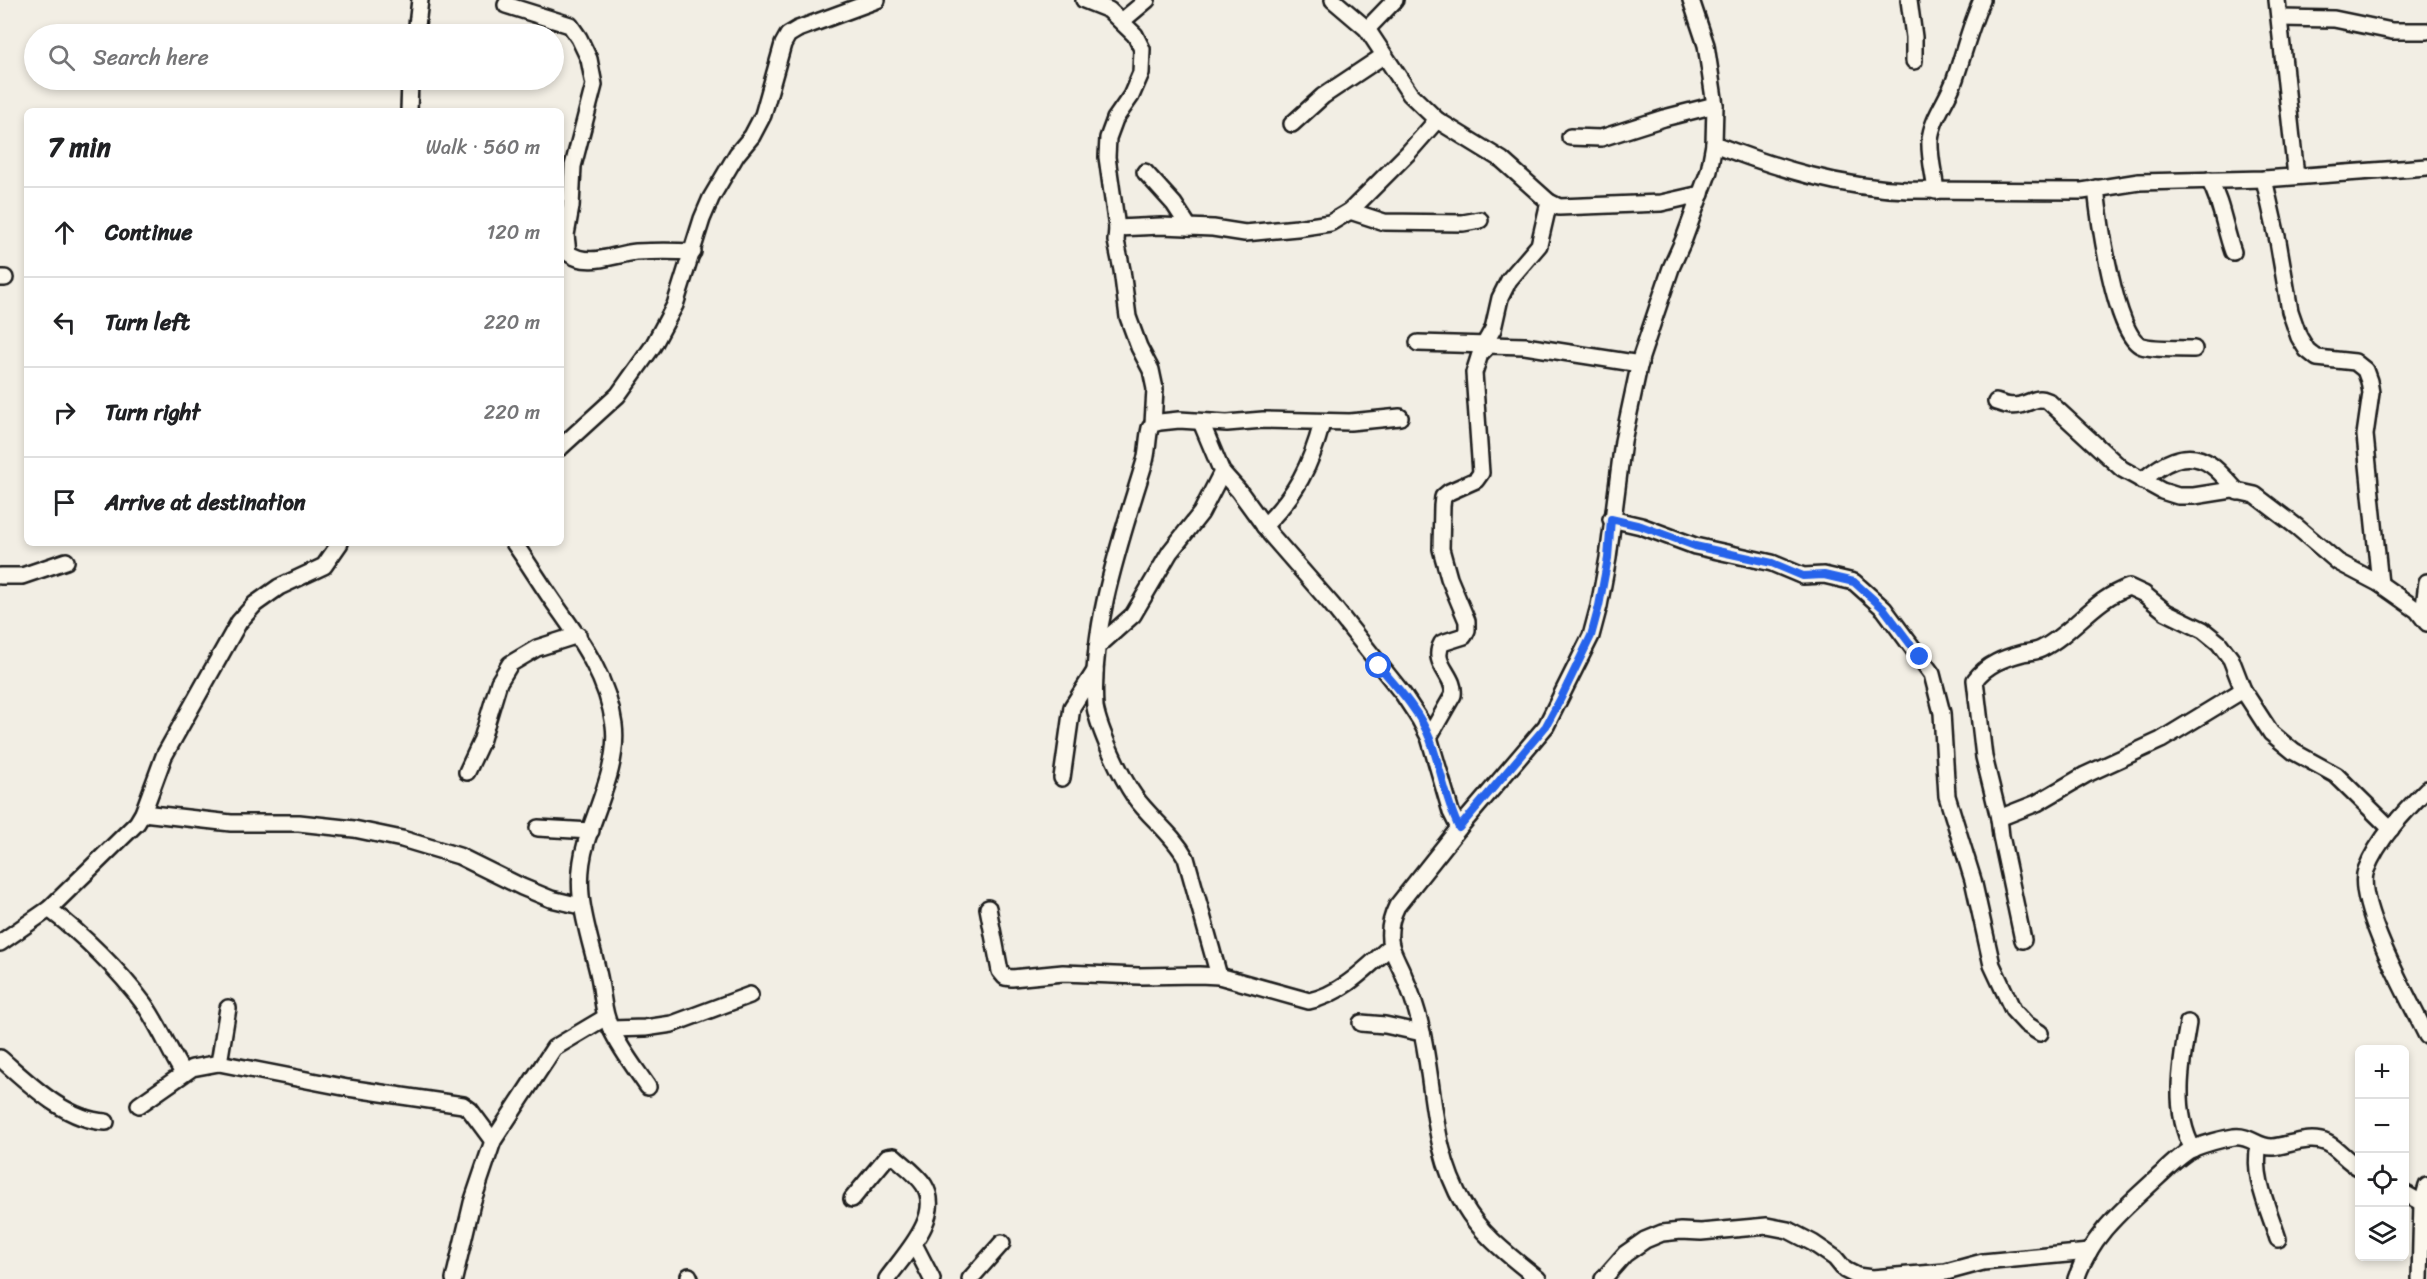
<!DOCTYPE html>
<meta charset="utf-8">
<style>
:root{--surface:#fff;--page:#f2f2f2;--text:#202124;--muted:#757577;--line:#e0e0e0}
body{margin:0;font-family:Sriracha,sans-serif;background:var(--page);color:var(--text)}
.controls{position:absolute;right:18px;bottom:18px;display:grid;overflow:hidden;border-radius:9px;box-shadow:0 3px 9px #0003}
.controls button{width:54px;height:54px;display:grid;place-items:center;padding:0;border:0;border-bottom:2px solid var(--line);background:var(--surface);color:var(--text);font:30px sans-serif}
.stop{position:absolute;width:18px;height:18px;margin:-14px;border:4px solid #2563eb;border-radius:50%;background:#fff}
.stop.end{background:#2563eb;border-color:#fff;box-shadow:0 2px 6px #0008}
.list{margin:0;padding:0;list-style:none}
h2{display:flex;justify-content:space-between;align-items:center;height:78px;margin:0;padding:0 24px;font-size:26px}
h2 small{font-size:20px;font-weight:400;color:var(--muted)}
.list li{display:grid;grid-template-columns:39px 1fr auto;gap:18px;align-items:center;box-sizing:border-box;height:90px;padding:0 24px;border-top:2px solid var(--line)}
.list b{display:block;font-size:22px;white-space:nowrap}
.list em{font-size:20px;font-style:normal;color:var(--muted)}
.icon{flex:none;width:33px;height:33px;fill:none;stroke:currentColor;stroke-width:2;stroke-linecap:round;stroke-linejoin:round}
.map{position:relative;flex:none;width:2427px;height:1279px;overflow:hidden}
.search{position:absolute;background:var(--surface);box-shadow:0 3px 9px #0003;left:24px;top:24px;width:540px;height:66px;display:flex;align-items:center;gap:15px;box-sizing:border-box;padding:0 21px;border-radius:33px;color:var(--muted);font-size:22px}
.panel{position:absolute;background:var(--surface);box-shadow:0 3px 9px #0003;left:24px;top:108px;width:540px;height:438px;border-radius:9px}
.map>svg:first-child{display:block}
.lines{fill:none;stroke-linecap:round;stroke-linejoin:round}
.minor-casing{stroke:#1c1c1c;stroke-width:20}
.minor{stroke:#fbf7ec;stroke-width:15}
.route{stroke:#2563eb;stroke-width:8}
</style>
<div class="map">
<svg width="2427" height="1279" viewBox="0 0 2427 1279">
<rect width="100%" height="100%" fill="#f2eee4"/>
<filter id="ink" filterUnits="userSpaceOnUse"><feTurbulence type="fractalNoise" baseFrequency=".0167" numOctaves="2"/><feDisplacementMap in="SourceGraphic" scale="12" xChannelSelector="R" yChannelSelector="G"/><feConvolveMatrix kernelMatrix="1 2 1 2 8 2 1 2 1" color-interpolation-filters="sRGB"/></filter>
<g filter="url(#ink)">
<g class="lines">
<defs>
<g id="minor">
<polyline points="1084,0 1109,10 1135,35 1142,49 1141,73 1131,96 1115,119 1108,138 1107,157 1117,228 1116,241 1122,270 1128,317 1139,347 1151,370 1155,389 1153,424"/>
<polyline points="1333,0 1367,29 1410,94 1437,120 1502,160 1549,202 1559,207 1661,203 1701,194"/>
<polyline points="1909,0 1914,37 1914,61"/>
<polyline points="2277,0 2296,176"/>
<path d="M506,5l64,20 9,13 10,21 5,26 -21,81 -2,41 -5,28 2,18c20,15 46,1 68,-1 19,-1 38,-1 57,0"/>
<polyline points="2280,18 2334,19 2392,31 2427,31"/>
<polyline points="1122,21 1147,0"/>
<polyline points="1367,29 1395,0"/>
<polyline points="416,34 420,0"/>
<polyline points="409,111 410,80"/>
<polyline points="1292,124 1323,96 1383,56"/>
<polyline points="1570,137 1601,138 1664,118 1715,105"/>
<path d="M1714,144c62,24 127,44 194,46l174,1 57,-9 125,-3 163,-12"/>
<polyline points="1145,172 1174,204 1189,227"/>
<polyline points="2264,179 2278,241 2290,311 2299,337 2307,350 2317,358 2355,362 2365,370 2369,381 2371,393 2365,435 2380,584"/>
<path d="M2209,180c13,23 15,47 24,72"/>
<path d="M2096,188c3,29 19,149 46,158 13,4 37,2 52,3"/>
<path d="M1936,191c-2,-17 -7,-35 -6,-51 2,-22 18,-40 25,-61 9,-26 15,-53 27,-79"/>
<polyline points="1350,211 1384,222 1463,223 1480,220"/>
<polyline points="1117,228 1161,226 1213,228 1245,233 1297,228 1330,223 1350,211 1408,153 1437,120"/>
<polyline points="0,278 5,278"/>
<polyline points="1418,343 1489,345"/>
<polyline points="1484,345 1493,329 1500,298 1509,280 1539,245 1549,202"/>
<path d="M1996,402c9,3 15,5 24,3 12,-3 17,-9 28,-4l74,68 40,22 16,5h16l38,-6 23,5 42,32 41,35 42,22 37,26 10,13"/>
<polyline points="1201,422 1222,472 1239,491 1271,535 1332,605 1403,694 1420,720 1429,737 1451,812 1459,828"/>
<polyline points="561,447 618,395 653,346 675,305 702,219 711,198 737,154 752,136 763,115 783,44 788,35 798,29 877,0"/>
<path d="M2142,481c18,-16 44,-34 69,-16 10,7 18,18 27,27"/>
<polyline points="1611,519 1641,526 1695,546 1772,563 1803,576 1824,575 1854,582 1884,609 1932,674 1942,713 1947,796 1973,880 1992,965 2013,1010 2026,1024 2040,1033"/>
<path d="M1264,526c32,-31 47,-61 58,-103"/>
<path d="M514,543c15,21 28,43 43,64 26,36 51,73 57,118 5,39 -17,81 -28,118 -14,48 1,83 12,129 5,20 4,39 13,57 10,21 24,39 37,58"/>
<polyline points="0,576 22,576 66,561"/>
<polyline points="2423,615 2427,582"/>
<polyline points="1097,647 1133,615 1170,552 1201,513 1222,472"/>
<path d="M1429,737l24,-42c3,-20 -23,-31 -11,-52l22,-7 3,-6v-9l-18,-43 -8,-29 1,-43 1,-9 6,-5 27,-12 5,-7 -7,-100 6,-19 9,-9 36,1 115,18"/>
<polyline points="467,772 481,742 499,682 510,664 537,648 578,635"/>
<polyline points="1062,778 1072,707 1095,671"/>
<path d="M2427,789c-23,23 -49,50 -61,81 -12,32 45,133 61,166"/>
<polyline points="143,813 231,823 299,823 354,829 402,839 459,856 522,887 551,899 581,906"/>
<polyline points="1999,818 2037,803 2085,775 2161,740 2243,690"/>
<polyline points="538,828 591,831"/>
<path d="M988,908l12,63 5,6 7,1 51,-5 76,3 60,-1 20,1 90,25c33,-7 57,-33 82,-55"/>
<path d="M49,909c33,25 70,61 95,95 15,21 25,46 39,69"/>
<path d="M2023,940l-22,-104 -2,-18 -15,-61 -9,-77c12,-16 29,-22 48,-27 6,-1 12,-1 18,-4 32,-16 53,-50 88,-62l15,7 22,18 37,18 16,13 12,16 12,31 28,43 23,19 42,23 55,54"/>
<polyline points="0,943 49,909 137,823 143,813 164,756 239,622 255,604 279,587 324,566 340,543"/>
<path d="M1219,976l-33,-118c-13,-24 -35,-39 -51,-61 -14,-20 -36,-67 -40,-90 -5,-81 26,-167 49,-243 4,-11 3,-24 6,-36l3,-4 7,-2 19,-2 48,3 36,-3 87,2 50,-5"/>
<polyline points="1361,1023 1385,1025 1422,1033"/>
<path d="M2188,1023c-7,40 -16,88 5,126"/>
<polyline points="611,1029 645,1028 672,1024 750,995"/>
<path d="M0,1058c30,26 65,62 106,64"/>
<polyline points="219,1063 228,1008"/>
<polyline points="139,1105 192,1068 219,1063 348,1088 463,1105 470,1110 493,1141"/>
<path d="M2259,1146c-7,30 10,64 19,93"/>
<polyline points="2404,1193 2422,1203"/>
<path d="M852,1199l35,-42 7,-1c10,9 23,18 30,29 20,31 -21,71 -37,94"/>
<polyline points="914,1244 932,1279"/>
<polyline points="689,1276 690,1279"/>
<polyline points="454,1279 472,1203 493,1141 554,1048 606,1017"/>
<polyline points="970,1279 1002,1243"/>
<path d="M1538,1279c-28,-23 -56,-43 -74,-74 -32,-54 -29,-113 -42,-173 -4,-19 -10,-38 -18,-56 -4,-10 -10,-20 -13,-30 -3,-13 0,-28 6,-40l62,-78 87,-102 45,-90 8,-30 9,-48 15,-117 18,-84 30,-89 13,-29 25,-68 5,-27 1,-39 -9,-60 -15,-45"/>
<polyline points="1603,1279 1625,1254 1645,1240 1662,1233 1681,1231 1701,1232 1767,1226 1788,1230 1813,1243 1835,1258 1845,1270 1857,1276 1872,1278 1946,1272 1983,1262 2089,1252"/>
<path d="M2076,1279c16,-46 49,-71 83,-103 10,-9 22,-22 35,-28 13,-5 28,-9 40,-11 16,-2 24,11 39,10 17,-2 37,-12 54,-4 11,5 20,19 33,25"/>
<polyline points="2420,1279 2422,1203 2427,1186"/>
</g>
</defs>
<use href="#minor" class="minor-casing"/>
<use href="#minor" class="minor"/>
</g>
</g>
<g class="lines" filter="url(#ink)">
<path class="route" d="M1379,666c19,22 41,46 51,73 11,29 15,60 29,89l87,-102 15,-28 30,-62 8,-30 9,-48 3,-39 30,7 54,20 77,17 31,13 21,-1 30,7 30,27 36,48"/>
</g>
</svg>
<div class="controls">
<button>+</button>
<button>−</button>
<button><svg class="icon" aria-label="locate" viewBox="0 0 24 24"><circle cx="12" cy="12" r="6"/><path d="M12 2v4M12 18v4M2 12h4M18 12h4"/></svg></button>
<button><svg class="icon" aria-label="layers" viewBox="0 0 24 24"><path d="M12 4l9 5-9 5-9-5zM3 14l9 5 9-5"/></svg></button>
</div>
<div class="stop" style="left:1379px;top:666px"></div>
<div class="stop end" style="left:1920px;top:657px"></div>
<div class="search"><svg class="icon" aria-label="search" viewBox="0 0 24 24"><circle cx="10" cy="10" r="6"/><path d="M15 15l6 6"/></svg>Search here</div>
<section class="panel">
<h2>7 min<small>Walk · 560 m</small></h2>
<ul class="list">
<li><svg class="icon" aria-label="ahead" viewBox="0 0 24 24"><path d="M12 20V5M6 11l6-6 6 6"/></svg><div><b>Continue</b></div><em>120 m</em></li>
<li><svg class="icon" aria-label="left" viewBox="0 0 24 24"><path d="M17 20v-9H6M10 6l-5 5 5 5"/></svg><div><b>Turn left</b></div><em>220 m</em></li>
<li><svg class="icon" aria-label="right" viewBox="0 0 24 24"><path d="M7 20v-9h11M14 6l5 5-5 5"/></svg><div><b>Turn right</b></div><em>220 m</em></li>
<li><svg class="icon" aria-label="arrive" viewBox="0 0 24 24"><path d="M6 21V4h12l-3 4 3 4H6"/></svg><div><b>Arrive at destination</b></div></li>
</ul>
</section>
</div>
